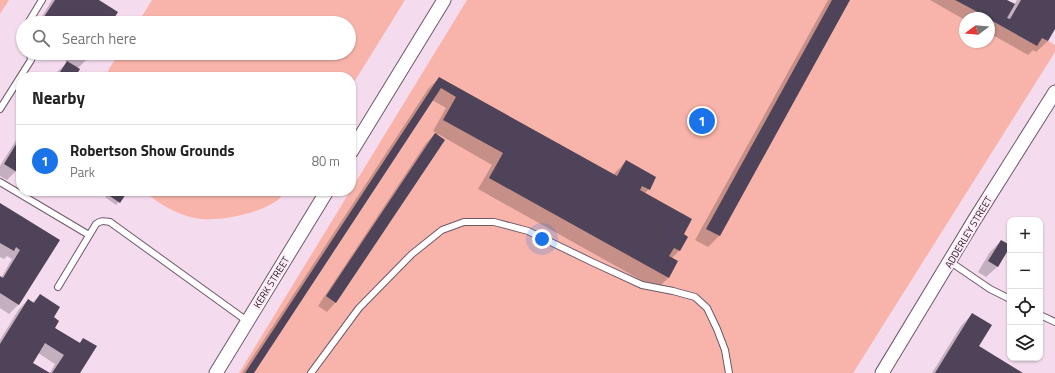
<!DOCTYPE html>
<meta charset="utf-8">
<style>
:root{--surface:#fff;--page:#f2f2f2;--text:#222;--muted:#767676;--line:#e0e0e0;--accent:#1a73e8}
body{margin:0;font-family:"Titillium Web",sans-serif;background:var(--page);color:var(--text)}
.controls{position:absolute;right:12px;bottom:12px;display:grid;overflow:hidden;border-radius:8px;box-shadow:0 1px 3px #0004}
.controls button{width:36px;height:36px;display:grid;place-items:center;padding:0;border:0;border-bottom:1px solid var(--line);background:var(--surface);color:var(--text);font:20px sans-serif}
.compass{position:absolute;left:959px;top:12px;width:36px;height:36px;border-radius:50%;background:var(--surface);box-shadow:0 1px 3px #0004;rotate:254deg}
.you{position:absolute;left:542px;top:239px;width:14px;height:14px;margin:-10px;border:3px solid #fff;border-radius:50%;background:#1a73e8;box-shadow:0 0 0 6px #1a73e833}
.badge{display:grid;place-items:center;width:26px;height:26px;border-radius:50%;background:var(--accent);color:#fff;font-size:13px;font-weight:700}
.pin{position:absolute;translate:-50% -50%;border:2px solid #fff;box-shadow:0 1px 4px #0006}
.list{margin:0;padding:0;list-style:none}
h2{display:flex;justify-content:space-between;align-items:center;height:52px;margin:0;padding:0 16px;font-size:17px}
h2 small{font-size:13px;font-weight:400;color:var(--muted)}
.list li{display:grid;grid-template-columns:26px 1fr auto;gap:12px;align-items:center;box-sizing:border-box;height:72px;padding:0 16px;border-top:1px solid var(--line)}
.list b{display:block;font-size:15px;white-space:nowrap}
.list p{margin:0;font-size:13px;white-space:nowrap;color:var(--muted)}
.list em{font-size:13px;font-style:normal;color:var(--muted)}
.icon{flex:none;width:22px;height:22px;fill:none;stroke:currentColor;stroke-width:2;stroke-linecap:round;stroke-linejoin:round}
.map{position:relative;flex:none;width:1055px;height:373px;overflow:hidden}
.search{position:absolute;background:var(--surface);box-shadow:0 1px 3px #0004;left:16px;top:16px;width:340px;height:44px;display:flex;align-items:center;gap:10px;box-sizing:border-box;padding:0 14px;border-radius:22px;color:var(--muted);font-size:15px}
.panel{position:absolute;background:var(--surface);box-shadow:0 1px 3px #0004;left:16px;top:72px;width:340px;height:124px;border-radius:16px}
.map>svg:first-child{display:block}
.green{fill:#f8b4aa;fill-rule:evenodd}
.shadow{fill:#0003}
.building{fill:#4e4358}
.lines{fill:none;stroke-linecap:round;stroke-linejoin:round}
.service-casing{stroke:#6e5969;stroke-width:8}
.minor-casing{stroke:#6e5969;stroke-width:15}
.service{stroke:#fff;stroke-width:6}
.minor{stroke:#fff;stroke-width:13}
.labels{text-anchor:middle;stroke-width:4;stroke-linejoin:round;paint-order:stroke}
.street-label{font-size:10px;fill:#20181e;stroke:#feeaf9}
</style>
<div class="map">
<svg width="1055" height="373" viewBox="0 0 1055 373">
<rect width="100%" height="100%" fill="#f4dbed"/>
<g class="green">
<polygon points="0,0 9,0 0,14"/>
<polygon points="152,0 405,0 351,87 351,77 106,77 109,69 119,53 349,53 349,23 138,23"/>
<path d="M467,0h509l79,45v7l-202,321h-614zM965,18h24v24h-24z"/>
<path d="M144,191h141c-2,2 -3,5 -5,7 -16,15 -64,25 -85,20 -19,-4 -36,-14 -51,-27z"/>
</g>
<g class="shadow">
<polygon points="52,0 97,0 110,23 38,23"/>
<polygon points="828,0 849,0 719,236 708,247 695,240"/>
<polygon points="930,0 1005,0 1014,5 1017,0 1055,0 1055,27 1048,41 1036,52 1033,50 1028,55 989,33 989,18 965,18 965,20"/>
<polygon points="54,53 91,53 87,59 78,68 74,77 54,77 58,71 68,62"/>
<polygon points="439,78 613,175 626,161 649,189 645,193 682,235 687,237 679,251 672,258 677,261 668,278 657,289 478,189 492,165 438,134 437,135 444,140 335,303 327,312 318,306 426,143 436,133 433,131 446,108 432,100 253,373 242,373 428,89"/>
<polygon points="21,132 21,163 16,171 7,180 0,176 0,166"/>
<polygon points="110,191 127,191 116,205 105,197"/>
<polygon points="0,204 58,241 18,305 9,314 0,308 0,277 1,278 12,259 7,256 4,259 0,257"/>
<polygon points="1001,241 998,266 986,277 978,272 990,252"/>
<polygon points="40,295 53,318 54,328 79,343 83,339 79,373 50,373 55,364 38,353 32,363 48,373 0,373 0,340 19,309 28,300 32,303"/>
<polygon points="972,314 977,347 1021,373 932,373 961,326"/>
</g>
<g class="building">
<polygon points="55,0 99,0 118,12 111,23 40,23"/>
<polygon points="832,0 850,0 720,236 706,229"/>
<polygon points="955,0 1007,0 1015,4 1007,18 1010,19 1021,0 1055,0 1055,29 1048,41 1042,38 1037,46 989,19 989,18"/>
<polygon points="77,53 92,53 88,60"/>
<polygon points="67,61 80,69 75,77 57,77"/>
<polygon points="439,77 617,176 626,160 656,177 650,190 642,186 640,190 692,219 684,234 688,237 680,251 674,248 669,256 678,261 669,278 489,178 503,153 443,120 456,97 441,88 254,373 245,373"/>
<polygon points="435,133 445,140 336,303 326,296"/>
<polygon points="21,136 21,165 17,172 4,164"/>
<polygon points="109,191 128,191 120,203 107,194"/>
<polygon points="0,203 60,240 19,305 0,293 0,276 3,278 20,250 16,247 14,251 0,243"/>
<polygon points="1001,240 1010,245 1010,247 998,267 988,261"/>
<polygon points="40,294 60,307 54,317 59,321 55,328 80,343 83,338 97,346 80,373 52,373 64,355 45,343 33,363 50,373 0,373 0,344 28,299 34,303"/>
<polygon points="972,313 992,325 979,346 1023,373 935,373"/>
</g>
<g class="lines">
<defs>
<g id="service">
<polyline points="28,23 42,0"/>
<polyline points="0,109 31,60 30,53"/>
<polyline points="0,182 89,235"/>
<polyline points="949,261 990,289 1010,299"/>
<path d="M58,287l38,-63c5,-4 8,-3 14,-2l137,99"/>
<polyline points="1040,315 1055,322"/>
<polyline points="311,373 359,308 412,254 442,230 464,222 494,222 528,231 592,262 642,285 673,291 695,297 707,308 717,329 725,350 729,373"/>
</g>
<g id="minor">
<polyline points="351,152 444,0"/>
<polyline points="216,373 327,191"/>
<polyline points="882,373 975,219 1055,92"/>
</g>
</defs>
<use href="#service" class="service-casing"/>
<use href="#minor" class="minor-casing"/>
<use href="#service" class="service"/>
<use href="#minor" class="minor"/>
</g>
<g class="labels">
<g class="street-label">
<text transform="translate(968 232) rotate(-59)" y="4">ADDERLEY STREET</text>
<text transform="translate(271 282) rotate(-58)" y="4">KERK STREET</text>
</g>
</g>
</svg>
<div class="controls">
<button>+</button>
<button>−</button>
<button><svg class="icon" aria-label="locate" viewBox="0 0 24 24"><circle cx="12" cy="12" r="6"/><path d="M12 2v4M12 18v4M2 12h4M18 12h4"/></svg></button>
<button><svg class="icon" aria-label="layers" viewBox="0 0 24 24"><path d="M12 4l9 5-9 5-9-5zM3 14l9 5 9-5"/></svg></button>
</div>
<svg class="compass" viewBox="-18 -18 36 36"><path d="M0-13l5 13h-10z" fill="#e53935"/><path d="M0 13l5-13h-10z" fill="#767676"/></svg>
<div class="you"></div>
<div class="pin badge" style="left:702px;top:121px">1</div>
<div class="search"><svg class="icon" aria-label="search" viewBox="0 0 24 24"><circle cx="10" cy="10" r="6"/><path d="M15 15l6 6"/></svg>Search here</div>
<section class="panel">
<h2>Nearby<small></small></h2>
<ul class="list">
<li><span class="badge">1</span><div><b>Robertson Show Grounds</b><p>Park</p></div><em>80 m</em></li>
</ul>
</section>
</div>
